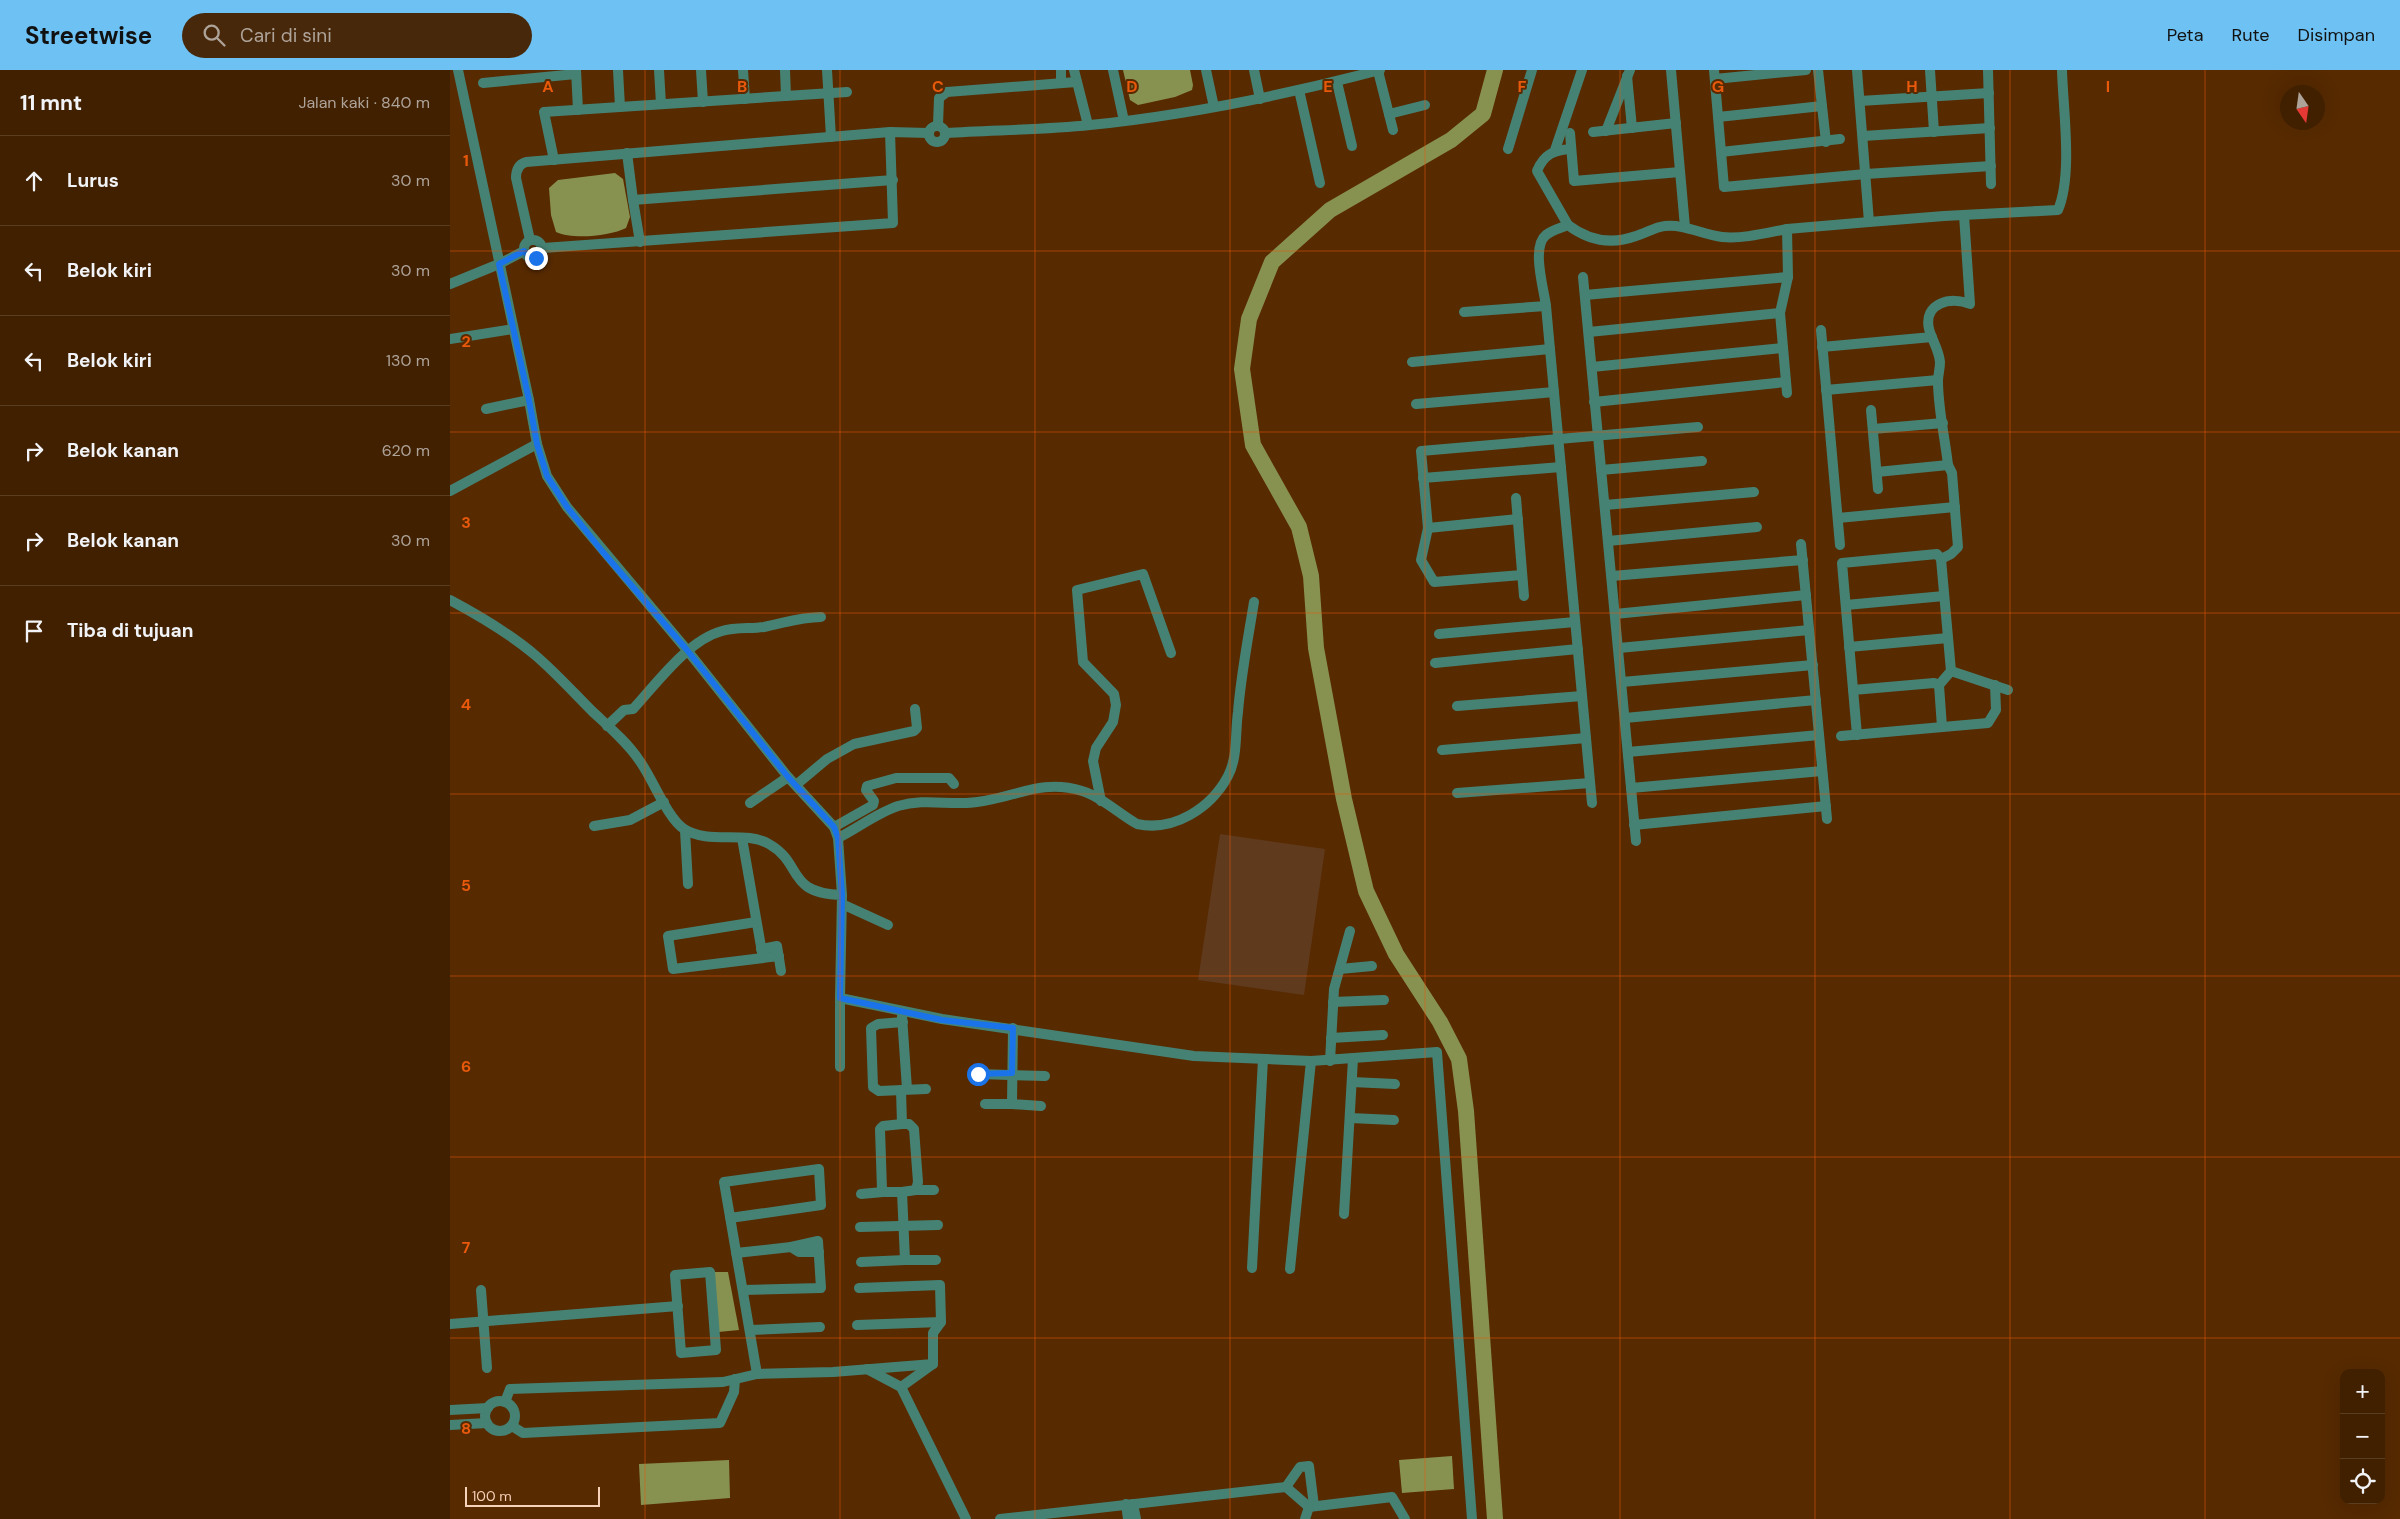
<!DOCTYPE html>
<html lang="id">
<meta charset="utf-8">
<style>
:root{--surface:#412000;--page:#48280a;--text:#f1f3f6;--muted:#aea399;--line:#5a3e22;--accent:#6dc2f3}
body{margin:0;font-family:"DM Sans",sans-serif;background:var(--page);color:var(--text)}
.controls{position:absolute;right:15px;bottom:15px;display:grid;overflow:hidden;border-radius:10px;box-shadow:0 5px 20px #0002}
.controls button{width:45px;height:45px;display:grid;place-items:center;padding:0;border:0;border-bottom:1px solid var(--line);background:var(--surface);color:var(--text);font:25px sans-serif}
.compass{position:absolute;left:1830px;top:15px;width:45px;height:45px;border-radius:50%;background:var(--surface);box-shadow:0 5px 20px #0002;rotate:167deg}
.scale{position:absolute;left:15px;bottom:12px;width:135px;box-sizing:border-box;padding-left:5px;border:2px solid #f6d2ba;border-top:0;font-size:14px;line-height:18px;white-space:nowrap;color:#f6d2ba;-webkit-text-stroke:4px #572a00;paint-order:stroke}
.stop{position:absolute;width:15px;height:15px;margin:-11px;border:4px solid #1a73e8;border-radius:50%;background:#fff}
.stop.end{background:#1a73e8;border-color:#fff;box-shadow:0 1px 5px #0008}
.list{margin:0;padding:0;list-style:none}
h2{display:flex;justify-content:space-between;align-items:center;height:65px;margin:0;padding:0 20px;font-size:21px}
h2 small{font-size:16px;font-weight:400;color:var(--muted)}
.list li{display:grid;grid-template-columns:32px 1fr auto;gap:15px;align-items:center;box-sizing:border-box;height:90px;padding:0 20px;border-top:1px solid var(--line)}
.list b{display:block;font-size:19px;white-space:nowrap}
.list em{font-size:16px;font-style:normal;color:var(--muted)}
.icon{flex:none;width:28px;height:28px;fill:none;stroke:currentColor;stroke-width:2;stroke-linecap:round;stroke-linejoin:round}
.map{position:relative;flex:none;width:1950px;height:1449px;overflow:hidden}
header{display:flex;align-items:center;gap:30px;box-sizing:border-box;height:70px;padding:0 25px;background:var(--accent);color:#111}
header strong{font-size:24px}
nav{display:flex;gap:28px;margin-inline-start:auto;font-size:18px}
.search{width:350px;height:45px;background:var(--page);display:flex;align-items:center;gap:12px;box-sizing:border-box;padding:0 18px;border-radius:28px;color:var(--muted);font-size:19px}
main{display:flex}
aside{flex:1;background:var(--surface)}
.map>svg:first-child{display:block}
.green{fill:#603a1d}
.water{fill:#889250}
.lines{fill:none;stroke-linecap:round;stroke-linejoin:round}
.river{stroke:#889250;stroke-width:16}
.street{stroke:#468273;stroke-width:10}
.route{stroke:#1a73e8;stroke-width:6}
.grid{fill:none;stroke:#e8590c;stroke-width:1;stroke-opacity:0.55}
.grid-label{font-size:16px;text-anchor:middle;font-weight:bold;fill:#e8590c;stroke:#572a00;stroke-width:4;stroke-linejoin:round;paint-order:stroke}
</style>
<header>
<strong>Streetwise</strong>
<div class="search"><svg class="icon" aria-label="search" viewBox="0 0 24 24"><circle cx="10" cy="10" r="6"/><path d="M15 15l6 6"/></svg>Cari di sini</div>
<nav><a>Peta</a><a>Rute</a><a>Disimpan</a></nav>
</header>
<main>
<aside>
<h2>11 mnt<small>Jalan kaki · 840 m</small></h2>
<ul class="list">
<li><svg class="icon" aria-label="ahead" viewBox="0 0 24 24"><path d="M12 20V5M6 11l6-6 6 6"/></svg><div><b>Lurus</b></div><em>30 m</em></li>
<li><svg class="icon" aria-label="left" viewBox="0 0 24 24"><path d="M17 20v-9H6M10 6l-5 5 5 5"/></svg><div><b>Belok kiri</b></div><em>30 m</em></li>
<li><svg class="icon" aria-label="left" viewBox="0 0 24 24"><path d="M17 20v-9H6M10 6l-5 5 5 5"/></svg><div><b>Belok kiri</b></div><em>130 m</em></li>
<li><svg class="icon" aria-label="right" viewBox="0 0 24 24"><path d="M7 20v-9h11M14 6l5 5-5 5"/></svg><div><b>Belok kanan</b></div><em>620 m</em></li>
<li><svg class="icon" aria-label="right" viewBox="0 0 24 24"><path d="M7 20v-9h11M14 6l5 5-5 5"/></svg><div><b>Belok kanan</b></div><em>30 m</em></li>
<li><svg class="icon" aria-label="arrive" viewBox="0 0 24 24"><path d="M6 21V4h12l-3 4 3 4H6"/></svg><div><b>Tiba di tujuan</b></div></li>
</ul>
</aside>
<div class="map">
<svg width="1950" height="1449" viewBox="0 0 1950 1449">
<rect width="100%" height="100%" fill="#572a00"/>
<polygon class="green" points="770,764 875,779 854,925 748,910"/>
<g class="water">
<polygon points="673,0 740,0 743,15 742,20 725,27 688,35 680,30"/>
<path d="M165,103l8,6 7,38 -4,11c-16,8 -53,12 -70,4l-5,-17 -2,-27 9,-8z"/>
<polygon points="263,1202 278,1202 289,1260 268,1262"/>
<polygon points="1002,1386 1004,1419 952,1423 949,1390"/>
<polygon points="279,1390 280,1428 191,1435 189,1394"/>
</g>
<g class="lines">
<polyline class="river" points="1045,0 1033,44 1001,70 880,140 822,192 799,249 792,299 803,375 849,457 861,506 866,578 894,729 916,821 946,884 990,952 1009,989 1016,1041 1045,1449"/>
<g class="street">
<polyline points="8,0 79,330 87,374 97,406 117,437 237,580 338,707 384,757 388,768 392,825"/>
<polyline points="126,0 128,40"/>
<polyline points="168,0 170,37"/>
<polyline points="209,0 211,34"/>
<polyline points="251,0 253,32"/>
<polyline points="293,0 295,29"/>
<polyline points="335,0 336,26"/>
<polyline points="377,0 381,67"/>
<polyline points="611,0 611,12"/>
<polyline points="624,0 638,55"/>
<polyline points="663,0 674,51"/>
<polyline points="756,0 764,37"/>
<polyline points="804,0 810,29"/>
<polyline points="1221,0 1235,157"/>
<polyline points="1264,0 1274,117 1416,104 1541,96"/>
<polyline points="1368,0 1376,72"/>
<polyline points="1480,0 1484,62"/>
<polyline points="1538,0 1541,114"/>
<polyline points="928,1 943,60"/>
<polyline points="1177,6 1182,58"/>
<polyline points="1265,9 1356,0"/>
<polyline points="887,12 902,76"/>
<polyline points="33,13 126,4"/>
<polyline points="849,20 870,113"/>
<polyline points="1410,31 1539,23"/>
<polyline points="939,44 975,35"/>
<polyline points="1268,47 1372,36"/>
<polyline points="488,55 489,28 497,22 626,12"/>
<circle cx="487" cy="64" r="8"/>
<polyline points="1156,61 1180,0"/>
<polyline points="1143,62 1226,53"/>
<path d="M496,63c47,-3 96,-3 144,-8 98,-10 195,-30 290,-55"/>
<polyline points="1120,63 1124,111 1230,102"/>
<polyline points="1413,66 1540,58"/>
<polyline points="1058,79 1082,0"/>
<polyline points="1105,80 1132,0"/>
<polyline points="1271,82 1390,69"/>
<polyline points="177,83 183,130 443,110"/>
<polyline points="104,90 94,42 397,22"/>
<polyline points="183,130 190,172"/>
<path d="M1419,152l75,-6 114,-6c15,-35 5,-101 4,-140"/>
<path d="M1118,155l-31,-54c7,-17 17,-21 34,-22"/>
<circle cx="83" cy="179" r="9"/>
<path d="M80,170l-14,-62c0,-8 3,-14 10,-16l364,-30 39,1"/>
<polyline points="93,178 443,153 440,62"/>
<polyline points="1133,207 1186,771"/>
<polyline points="0,214 49,194 74,181"/>
<polyline points="1135,225 1338,207"/>
<polyline points="1014,242 1096,236"/>
<polyline points="1371,260 1390,475"/>
<polyline points="1139,262 1330,243"/>
<polyline points="0,269 63,259"/>
<polyline points="1372,277 1482,267"/>
<polyline points="962,292 1100,279"/>
<polyline points="1142,297 1333,278"/>
<polyline points="1376,320 1488,310"/>
<polyline points="1337,323 1330,243 1338,207 1337,159 1419,152 1407,0"/>
<polyline points="1144,332 1336,312"/>
<polyline points="966,334 1104,322"/>
<polyline points="36,339 79,330"/>
<polyline points="1421,340 1428,419"/>
<polyline points="1423,359 1493,353"/>
<polyline points="1151,400 1252,391"/>
<polyline points="1427,402 1498,395"/>
<polyline points="973,408 1111,397"/>
<polyline points="0,421 87,374"/>
<polyline points="1066,428 1074,526"/>
<polyline points="1155,435 1304,422"/>
<polyline points="1388,448 1505,437"/>
<polyline points="978,458 1068,449"/>
<polyline points="1158,471 1307,457"/>
<polyline points="1351,474 1377,749"/>
<path d="M1491,489l10,-5 7,-7 -6,-74 -4,-8c-3,-27 -10,-56 -10,-84 0,-6 2,-12 2,-19 -1,-12 -8,-22 -11,-33 -6,-26 22,-33 41,-25l-6,-89"/>
<polyline points="1072,505 984,512 971,490 978,458 971,381 1248,357"/>
<polyline points="1162,506 1353,490"/>
<path d="M0,530c30,16 59,33 85,55 20,17 38,37 57,56 16,15 35,31 47,49 13,17 28,58 45,69 25,16 61,1 85,15 35,20 16,49 73,51l-2,103 102,21 252,37 117,5 126,-9 35,467"/>
<polyline points="1396,535 1494,526"/>
<polyline points="1165,544 1356,525"/>
<polyline points="989,564 1125,552"/>
<polyline points="1399,577 1498,568"/>
<polyline points="1169,578 1359,560"/>
<polyline points="985,593 1128,579"/>
<polyline points="1501,601 1558,620"/>
<polyline points="1172,612 1363,595"/>
<polyline points="1403,620 1484,613 1489,615"/>
<polyline points="1007,636 1132,626"/>
<polyline points="1175,648 1366,630"/>
<path d="M157,656l17,-16 9,-1c24,-26 55,-69 89,-78 13,-4 29,-2 42,-4 20,-4 37,-10 57,-10"/>
<polyline points="1407,665 1392,493 1487,484 1491,489 1501,601 1489,615 1492,657"/>
<polyline points="1391,666 1538,653 1546,640 1545,615"/>
<polyline points="992,680 1136,668"/>
<polyline points="1178,682 1369,665"/>
<polyline points="346,715 377,689 404,674 464,661 467,658 465,639"/>
<polyline points="1181,718 1372,701"/>
<polyline points="1007,723 1140,713"/>
<polyline points="651,731 643,691 646,678 663,652 666,635 664,624 633,592 627,520 693,504 721,583"/>
<polyline points="300,733 338,707"/>
<path d="M1142,733l-46,-497c-2,-17 -15,-59 0,-71 6,-5 15,-7 22,-10 21,16 43,20 68,11 10,-3 19,-9 29,-10 20,-2 38,9 57,11 21,2 44,-4 65,-8"/>
<polyline points="1184,755 1376,736"/>
<polyline points="144,756 180,750 214,732"/>
<polyline points="384,757 423,735 424,731 416,720 417,716 446,708 499,708 504,714"/>
<polyline points="235,760 238,814"/>
<polyline points="292,768 313,888"/>
<path d="M388,768c20,-10 39,-25 60,-32 24,-7 45,-2 68,-3 43,-1 71,-26 116,-12 20,6 37,23 55,33 37,8 74,-16 91,-48 10,-19 7,-43 10,-64 3,-37 10,-73 16,-110"/>
<polyline points="392,834 438,855"/>
<polyline points="306,852 218,866 223,899 329,886"/>
<polyline points="311,879 327,876 331,901"/>
<polyline points="890,899 922,896"/>
<polyline points="883,932 934,930"/>
<polyline points="452,946 457,1019"/>
<polyline points="453,952 428,954 421,958 423,1017 429,1021 476,1019"/>
<polyline points="563,958 562,1034 591,1036"/>
<polyline points="881,968 933,965"/>
<polyline points="880,991 884,919 900,861"/>
<polyline points="390,997 390,928"/>
<polyline points="528,1004 595,1006"/>
<polyline points="902,1012 945,1014"/>
<polyline points="451,1020 452,1054 459,1054 464,1059 468,1112 466,1120 452,1122 455,1190 486,1190"/>
<polyline points="535,1034 562,1034"/>
<polyline points="900,1048 944,1050"/>
<polyline points="466,1120 484,1120"/>
<polyline points="452,1122 436,1122 432,1120 430,1059 433,1056 452,1054"/>
<polyline points="411,1124 433,1122"/>
<polyline points="894,1144 903,989"/>
<polyline points="280,1148 371,1135 369,1099 274,1112 307,1304"/>
<polyline points="410,1157 488,1155"/>
<polyline points="286,1183 341,1177 349,1182 369,1182"/>
<polyline points="411,1192 455,1190"/>
<polyline points="802,1198 813,989"/>
<polyline points="840,1199 861,991"/>
<polygon points="260,1202 266,1280 231,1283 225,1205"/>
<polyline points="31,1220 37,1298"/>
<polyline points="293,1220 371,1218 368,1171 341,1177"/>
<polyline points="0,1254 228,1236"/>
<polyline points="407,1255 491,1252"/>
<polyline points="300,1260 370,1257"/>
<polyline points="417,1299 451,1317 516,1449"/>
<polyline points="451,1317 483,1294"/>
<circle cx="50" cy="1346" r="15"/>
<polyline points="55,1332 60,1319 273,1312 307,1304 383,1302 483,1294 483,1263 491,1252 490,1215 409,1218"/>
<polyline points="0,1340 38,1338"/>
<polyline points="0,1355 37,1353"/>
<polyline points="62,1356 73,1363 270,1353 284,1322 285,1309"/>
<polyline points="836,1417 850,1397 859,1396 864,1436"/>
<polyline points="676,1434 678,1449"/>
<polyline points="683,1434 686,1449"/>
<polyline points="550,1449 836,1417 859,1437 942,1427 955,1449"/>
<polyline points="855,1449 859,1437"/>
</g>
</g>
<g class="lines">
<polyline class="route" points="86,188 80,188 74,181 49,194 79,330 87,374 97,406 117,437 152,481 237,580 338,707 384,757 388,768 392,825 390,928 492,950 563,958 562,1003 528,1004"/>
</g>
<path class="grid" d="M195,0v1449M390,0v1449M585,0v1449M780,0v1449M975,0v1449M1170,0v1449M1365,0v1449M1560,0v1449M1755,0v1449M0,181h1950M0,362h1950M0,543h1950M0,724h1950M0,906h1950M0,1087h1950M0,1268h1950"/>
<g class="grid-label">
<text x="98" y="22">A</text>
<text x="292" y="22">B</text>
<text x="488" y="22">C</text>
<text x="682" y="22">D</text>
<text x="878" y="22">E</text>
<text x="1072" y="22">F</text>
<text x="1268" y="22">G</text>
<text x="1462" y="22">H</text>
<text x="1658" y="22">I</text>
<text x="16" y="96">1</text>
<text x="16" y="277">2</text>
<text x="16" y="458">3</text>
<text x="16" y="640">4</text>
<text x="16" y="821">5</text>
<text x="16" y="1002">6</text>
<text x="16" y="1183">7</text>
<text x="16" y="1364">8</text>
</g>
</svg>
<div class="controls">
<button>+</button>
<button>−</button>
<button><svg class="icon" aria-label="locate" viewBox="0 0 24 24"><circle cx="12" cy="12" r="6"/><path d="M12 2v4M12 18v4M2 12h4M18 12h4"/></svg></button>
</div>
<svg class="compass" viewBox="-18 -18 36 36"><path d="M0-13l5 13h-10z" fill="#e53935"/><path d="M0 13l5-13h-10z" fill="#aea399"/></svg>
<div class="scale">100 m</div>
<div class="stop" style="left:528px;top:1004px"></div>
<div class="stop end" style="left:86px;top:188px"></div>
</div>
</main>
